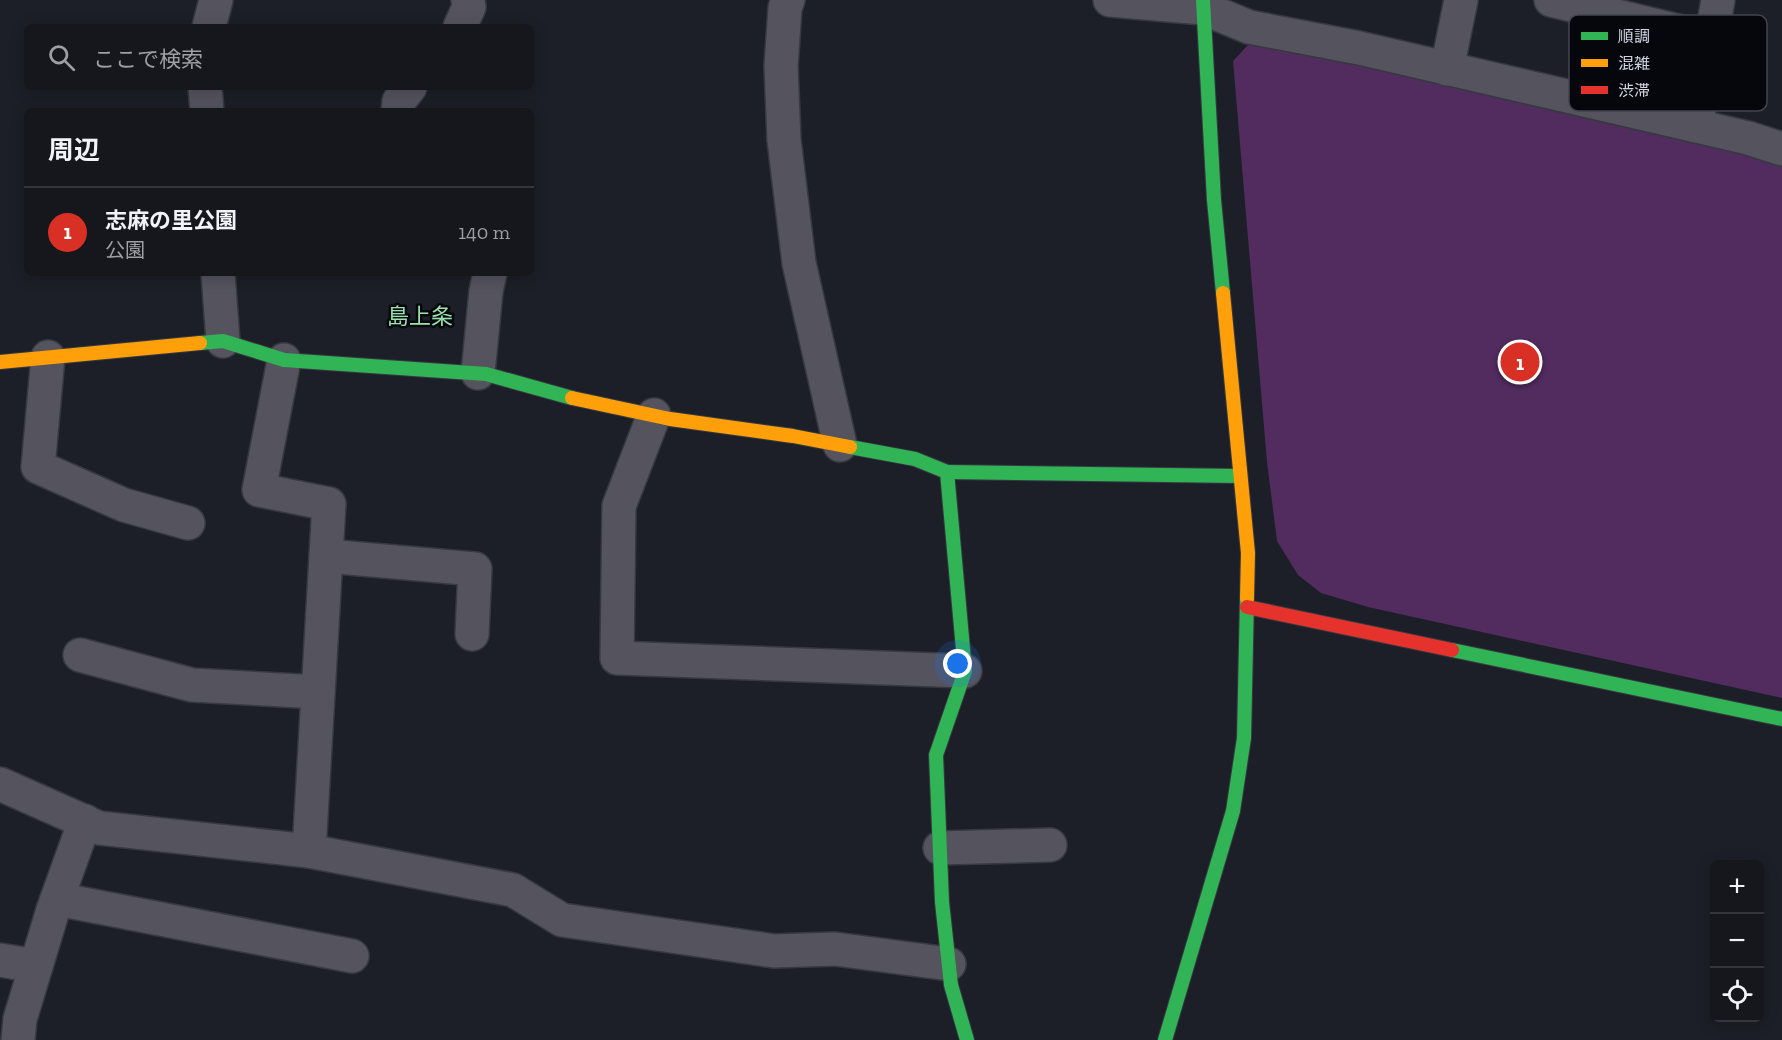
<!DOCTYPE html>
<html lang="ja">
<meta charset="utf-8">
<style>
:root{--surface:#15171d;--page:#22242a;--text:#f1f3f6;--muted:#9d9fa4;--line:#34363b;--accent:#d93025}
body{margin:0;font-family:"Zilla Slab","Noto Sans JP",serif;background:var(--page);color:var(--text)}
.controls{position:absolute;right:18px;bottom:18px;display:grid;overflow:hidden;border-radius:9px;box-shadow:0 3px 15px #0003}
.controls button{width:54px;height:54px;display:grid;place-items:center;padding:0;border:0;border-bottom:2px solid var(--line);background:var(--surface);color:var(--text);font:30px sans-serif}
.you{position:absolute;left:958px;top:664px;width:21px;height:21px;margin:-15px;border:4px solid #fff;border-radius:50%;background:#1a73e8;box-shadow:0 0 0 9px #1a73e833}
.badge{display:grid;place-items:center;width:39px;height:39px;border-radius:50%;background:var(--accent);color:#fff;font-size:20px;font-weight:700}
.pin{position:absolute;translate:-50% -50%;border:3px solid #fff;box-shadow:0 2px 6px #0006}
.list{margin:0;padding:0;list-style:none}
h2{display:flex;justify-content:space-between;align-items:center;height:78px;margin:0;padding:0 24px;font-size:26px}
h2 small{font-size:20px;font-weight:400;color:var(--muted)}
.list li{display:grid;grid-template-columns:39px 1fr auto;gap:18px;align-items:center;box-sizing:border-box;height:90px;padding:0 24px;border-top:2px solid var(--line)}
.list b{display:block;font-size:22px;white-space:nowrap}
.list p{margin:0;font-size:20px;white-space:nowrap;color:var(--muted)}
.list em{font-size:20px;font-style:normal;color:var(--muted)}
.icon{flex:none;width:33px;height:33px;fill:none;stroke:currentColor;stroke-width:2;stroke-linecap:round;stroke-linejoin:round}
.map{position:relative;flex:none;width:1782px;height:1040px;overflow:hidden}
.search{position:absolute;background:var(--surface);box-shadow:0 3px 15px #0003;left:24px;top:24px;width:510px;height:66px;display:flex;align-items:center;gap:15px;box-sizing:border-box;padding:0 21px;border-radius:9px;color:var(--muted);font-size:22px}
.panel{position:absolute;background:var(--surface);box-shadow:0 3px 15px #0003;left:24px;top:108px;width:510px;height:168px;border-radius:9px}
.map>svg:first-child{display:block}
.green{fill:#522c5f}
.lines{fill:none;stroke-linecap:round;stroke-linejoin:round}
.street-casing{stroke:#363940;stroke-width:36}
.fast-casing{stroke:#363940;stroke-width:16}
.slow-casing{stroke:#363940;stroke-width:16}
.jam-casing{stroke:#363940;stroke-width:16}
.street{stroke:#55535e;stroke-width:33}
.fast{stroke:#30b455;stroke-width:14}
.slow{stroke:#ff9f0a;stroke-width:14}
.jam{stroke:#e5322d;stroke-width:14}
.labels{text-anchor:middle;stroke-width:5;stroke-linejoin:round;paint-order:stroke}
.quarter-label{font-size:22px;fill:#9ae0ac;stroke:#05070d}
.key{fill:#05070d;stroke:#42454d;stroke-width:1.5}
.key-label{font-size:16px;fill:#d2d6e1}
</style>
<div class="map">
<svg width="1782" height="1040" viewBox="0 0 1782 1040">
<rect width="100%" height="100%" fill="#1c1f27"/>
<polygon class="green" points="1248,45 1278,47 1416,74 1725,148 1782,167 1782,698 1368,607 1321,593 1298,575 1277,541 1267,462 1233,61"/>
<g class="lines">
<defs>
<g id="street">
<polyline points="788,0 785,8 781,66 784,140 799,263 840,445"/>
<polyline points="1110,0 1203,8 1249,27 1359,48 1748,138 1782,149"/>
<polyline points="1551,0 1711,39"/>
<polyline points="209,27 216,0"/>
<polyline points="460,27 469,7 468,0"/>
<polyline points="1447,69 1461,0"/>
<polyline points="205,87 207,111"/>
<polyline points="398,111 399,101 410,87"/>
<polyline points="1696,126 1718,0"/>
<polyline points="218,273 223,341"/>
<polyline points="48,357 38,467 124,505 188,523"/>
<polyline points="284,360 259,490 329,504 309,851"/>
<polyline points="478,373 486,291 490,273"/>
<polyline points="654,415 619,506 617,658 965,671"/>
<polyline points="326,556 475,569 472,634"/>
<polyline points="80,655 192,685 318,692"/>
<polyline points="0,784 99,828 309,851 513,890 562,920 774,951 835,949 949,964"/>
<polyline points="940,848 1050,845"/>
<polyline points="57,899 352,956"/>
<polyline points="0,960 36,966"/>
<polyline points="18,1040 20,1019 53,910 85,821"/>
</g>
<g id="fast">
<polyline points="1203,0 1214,200 1223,293"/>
<polyline points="200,343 223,341 284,360 486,374 572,398"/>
<polyline points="850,447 915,459 947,472 965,671 936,755 942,902 951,985 967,1040"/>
<polyline points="947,472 1240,476"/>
<polyline points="1452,650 1782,719"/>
<polyline points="1165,1040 1233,811 1244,738 1247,598"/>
</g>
<g id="slow">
<polyline points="1223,293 1248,553 1247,598"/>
<polyline points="0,362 200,343"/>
<polyline points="572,398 670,419 793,436 850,447"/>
</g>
<polyline id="jam" points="1247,607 1452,650"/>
</defs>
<use href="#street" class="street-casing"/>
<use href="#fast" class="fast-casing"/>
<use href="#slow" class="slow-casing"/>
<use href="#jam" class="jam-casing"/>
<use href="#street" class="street"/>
<use href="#fast" class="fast"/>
<use href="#slow" class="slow"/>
<use href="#jam" class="jam"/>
</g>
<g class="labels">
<g class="quarter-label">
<text x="420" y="324">島上条</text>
</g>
</g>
<rect x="1569" y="15" width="198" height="96" rx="9" class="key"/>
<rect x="1581" y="32" width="27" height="8" fill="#30b455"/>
<rect x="1581" y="59" width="27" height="8" fill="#ff9f0a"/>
<rect x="1581" y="86" width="27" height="8" fill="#e5322d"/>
<g class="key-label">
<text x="1618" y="42">順調</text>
<text x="1618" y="69">混雑</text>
<text x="1618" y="96">渋滞</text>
</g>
</svg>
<div class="controls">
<button>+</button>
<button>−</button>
<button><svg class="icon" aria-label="locate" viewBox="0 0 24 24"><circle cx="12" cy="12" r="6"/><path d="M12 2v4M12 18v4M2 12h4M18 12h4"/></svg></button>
</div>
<div class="you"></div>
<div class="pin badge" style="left:1520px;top:362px">1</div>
<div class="search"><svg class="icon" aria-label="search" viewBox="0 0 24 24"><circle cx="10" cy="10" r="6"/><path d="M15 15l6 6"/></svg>ここで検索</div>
<section class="panel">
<h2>周辺<small></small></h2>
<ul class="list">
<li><span class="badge">1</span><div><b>志麻の里公園</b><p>公園</p></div><em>140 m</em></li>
</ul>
</section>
</div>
